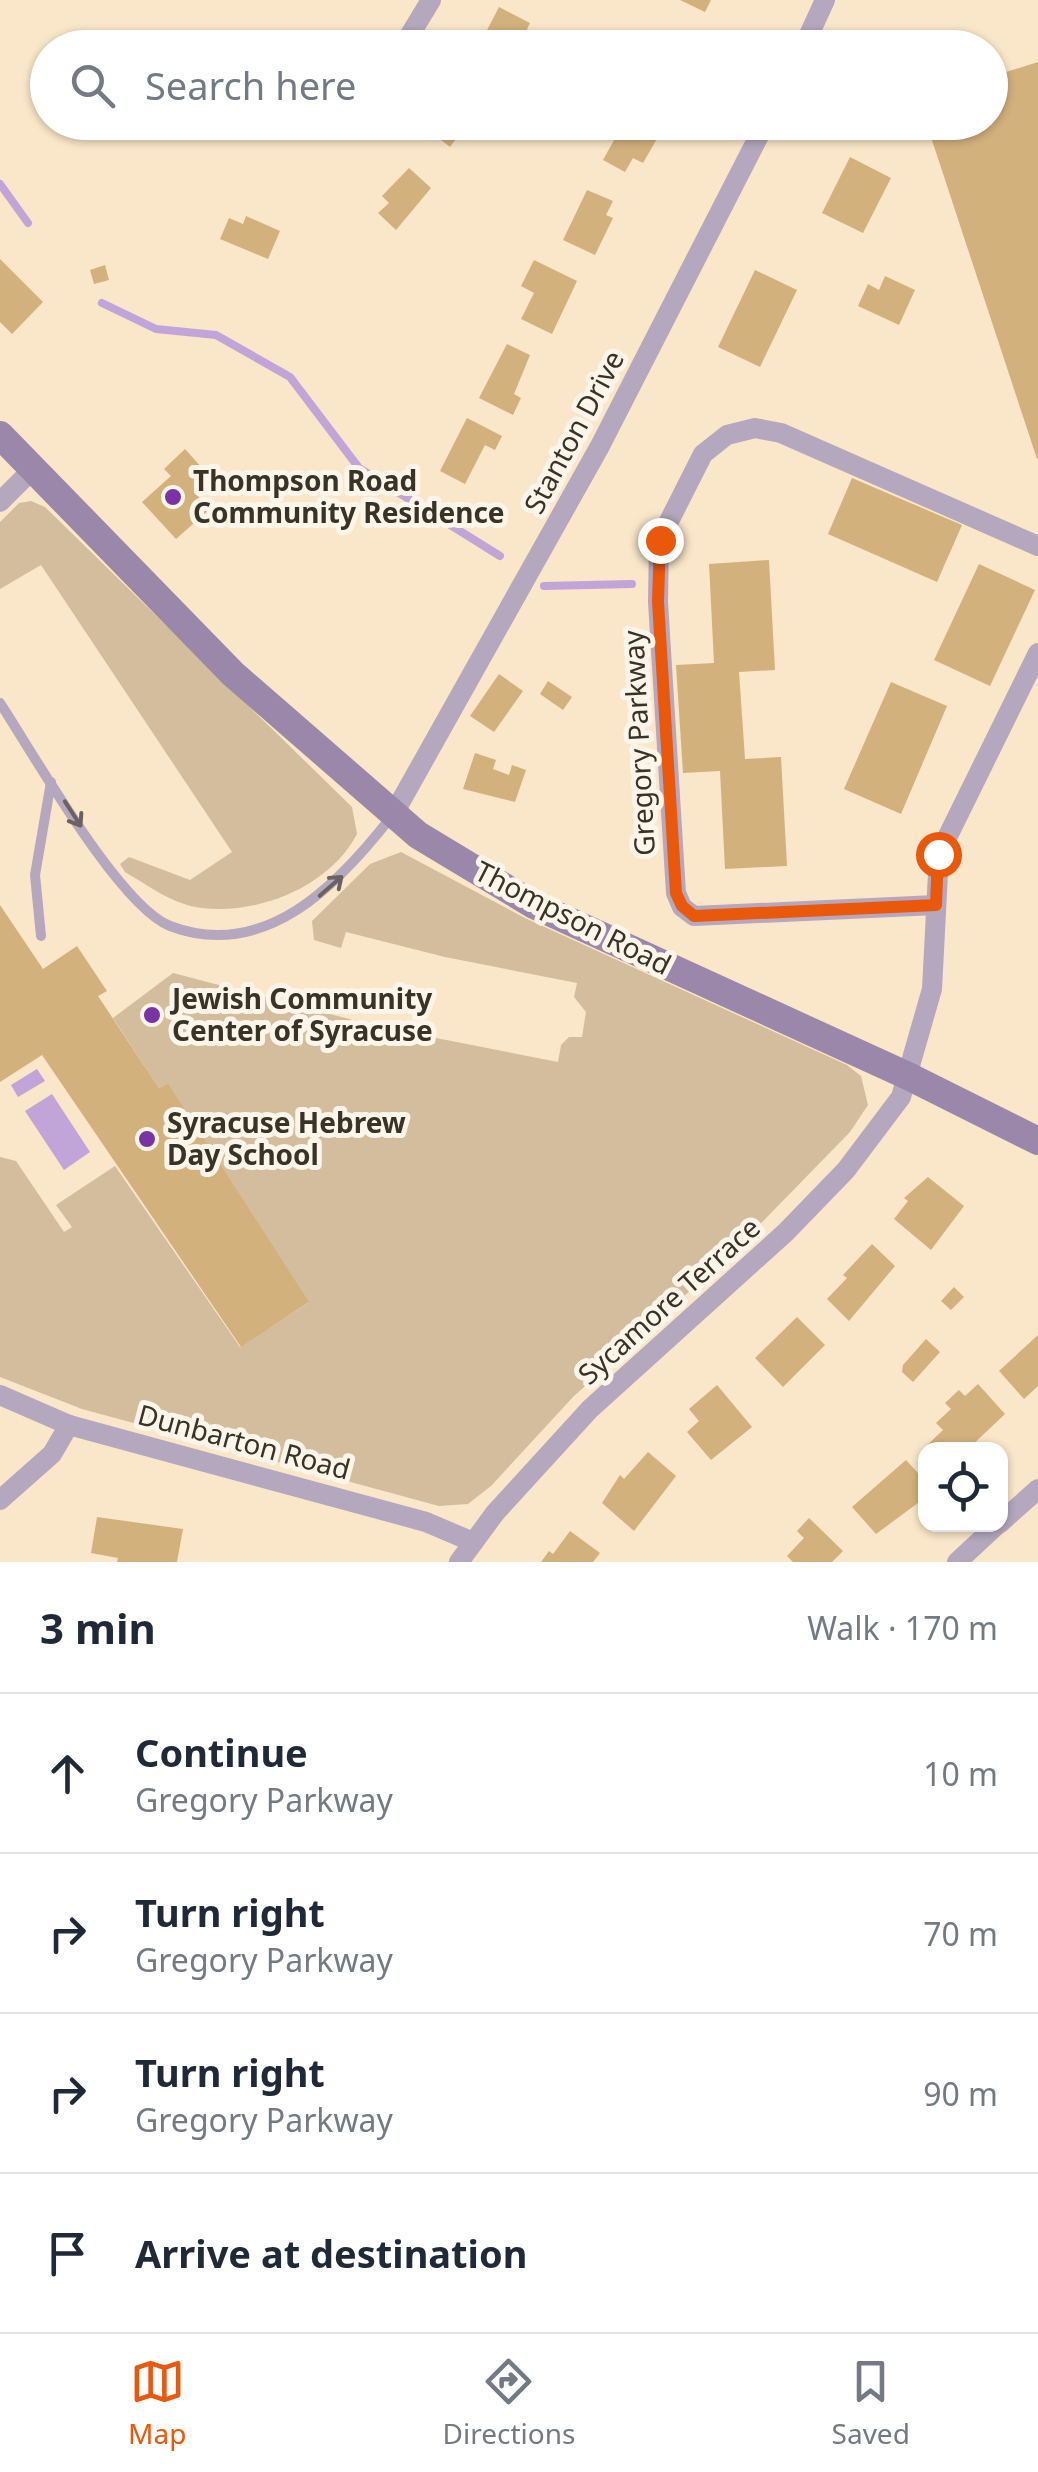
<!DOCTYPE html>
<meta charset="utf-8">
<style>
:root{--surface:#fff;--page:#f2f2f3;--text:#1f2937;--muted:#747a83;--line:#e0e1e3;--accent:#ea580c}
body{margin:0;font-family:"Noto Sans",sans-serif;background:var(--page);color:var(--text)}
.controls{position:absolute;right:30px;bottom:30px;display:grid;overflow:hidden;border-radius:20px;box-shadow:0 2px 8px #0004}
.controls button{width:90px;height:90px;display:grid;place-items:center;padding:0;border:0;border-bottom:2px solid var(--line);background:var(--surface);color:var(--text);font:50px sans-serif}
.stop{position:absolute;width:30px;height:30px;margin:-22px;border:8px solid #ea580c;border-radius:50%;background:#fff}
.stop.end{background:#ea580c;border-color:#fff;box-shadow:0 2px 10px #0008}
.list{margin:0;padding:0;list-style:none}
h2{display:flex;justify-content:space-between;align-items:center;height:130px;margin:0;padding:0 40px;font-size:42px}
h2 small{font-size:32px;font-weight:400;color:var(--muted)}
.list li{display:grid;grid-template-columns:65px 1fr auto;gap:30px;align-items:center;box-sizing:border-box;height:160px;padding:0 40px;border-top:2px solid var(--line)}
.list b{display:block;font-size:38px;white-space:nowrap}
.list p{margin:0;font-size:32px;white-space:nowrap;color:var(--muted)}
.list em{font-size:32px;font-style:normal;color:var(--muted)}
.icon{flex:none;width:55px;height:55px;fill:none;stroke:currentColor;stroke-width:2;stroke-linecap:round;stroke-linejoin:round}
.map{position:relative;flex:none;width:1038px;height:1562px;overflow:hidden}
.search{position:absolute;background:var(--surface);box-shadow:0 2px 8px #0004;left:30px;right:30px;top:30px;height:110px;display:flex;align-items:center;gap:25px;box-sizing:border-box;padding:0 35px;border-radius:55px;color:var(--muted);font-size:38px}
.sheet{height:770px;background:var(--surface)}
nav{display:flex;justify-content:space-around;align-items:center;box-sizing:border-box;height:140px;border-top:2px solid var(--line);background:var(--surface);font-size:28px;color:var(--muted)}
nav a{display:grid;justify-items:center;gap:5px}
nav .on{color:var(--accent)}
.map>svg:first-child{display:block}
.green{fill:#d3bd9c}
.water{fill:#c1a4d8}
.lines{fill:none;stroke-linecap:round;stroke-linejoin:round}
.stream{stroke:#c1a4d8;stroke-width:8}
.building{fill:#d3b17d}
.lane{stroke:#b4a7be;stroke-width:10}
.street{stroke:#b4a7be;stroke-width:20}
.secondary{stroke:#9a87a9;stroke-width:28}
.oneway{stroke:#6a6163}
.route{stroke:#ea580c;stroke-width:12}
.poi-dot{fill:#7a33a5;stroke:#fdf5e9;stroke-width:4}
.labels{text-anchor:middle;stroke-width:10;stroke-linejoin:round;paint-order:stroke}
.street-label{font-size:28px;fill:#393226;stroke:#fdf5e9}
.poi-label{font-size:28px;font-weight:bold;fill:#393226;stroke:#fdf5e9;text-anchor:start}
</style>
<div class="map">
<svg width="1038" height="1562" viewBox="0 0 1038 1562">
<rect width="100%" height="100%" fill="#fae6c8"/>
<g class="green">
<path d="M31,501l14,6 307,300 5,27c-27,52 -98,81 -155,74 -28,-3 -53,-22 -77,-36l-5,-8 9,-7 61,23 42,-28 -191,-287 -41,24v-67l19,-19z"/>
<polygon points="401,852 525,918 847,1065 861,1076 868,1105 850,1132 736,1249 573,1397 491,1486 468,1504 439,1506 82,1409 0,1377 0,1157 16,1161 64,1232 72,1227 56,1205 115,1166 240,1347 308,1303 168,1083 159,1088 113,1018 173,973 380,1027 558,1062 561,1045 569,1037 582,1037 586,1012 574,997 577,983 445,957 346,932 341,948 314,940 312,921 370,864"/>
</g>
<g class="water">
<polygon points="37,1069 45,1081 18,1097 11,1085"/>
<polygon points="52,1094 90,1152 64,1170 25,1111"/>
</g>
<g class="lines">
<g class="stream">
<polyline points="0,184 28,223"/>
<polyline points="102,303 156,329 216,335 290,377 359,468 500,556"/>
<polyline points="544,586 632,584"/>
</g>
</g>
<g class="building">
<polygon points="680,0 711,0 705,12"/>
<polygon points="499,7 530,23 518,48 490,48 481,42"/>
<polygon points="671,31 698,45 697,48 662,48"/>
<polygon points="1038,62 1038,459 1037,459 926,122 990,122 990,77"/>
<polygon points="438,122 468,122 450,147 431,132"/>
<polygon points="624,122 648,122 662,130 643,163 633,158 625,172 603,160"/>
<polygon points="850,157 891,178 863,233 822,213"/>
<polygon points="409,168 431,188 396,230 378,213 389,203 382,196"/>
<polygon points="587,190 613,201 606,215 613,218 595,255 563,240"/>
<polygon points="246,216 280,231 268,259 220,239 229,218 243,224"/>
<polygon points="0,259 43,302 12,334 0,322"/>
<polygon points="534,260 577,281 552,334 521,319 534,293 521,286"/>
<polygon points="105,265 109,280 94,284 90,270"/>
<polygon points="755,270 797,290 760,367 718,347"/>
<polygon points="885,276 915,290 899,325 858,306 868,284 879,290"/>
<polygon points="507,344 530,355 514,394 521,398 513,415 479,398"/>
<polygon points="467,418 502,436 495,450 485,445 465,484 440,471"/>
<polygon points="185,449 211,478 195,493 210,509 176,539 142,502 171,476 164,469"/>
<polygon points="852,478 962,525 937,582 828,534"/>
<polygon points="769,560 775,670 739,672 745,759 781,757 787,866 725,869 720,771 683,773 676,665 714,663 709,564"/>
<polygon points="979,564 1035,590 990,686 934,660"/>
<polygon points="499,674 523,691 494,732 470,716"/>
<polygon points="548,681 572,697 563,710 540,694"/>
<polygon points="891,682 947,706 901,814 844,789"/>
<polygon points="475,753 496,760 493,769 509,775 512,765 526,770 515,802 463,789"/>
<polygon points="0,905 43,969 77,946 107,991 98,996 159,1088 168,1083 309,1302 241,1347 42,1055 0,1082"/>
<polygon points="928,1177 964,1206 931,1250 894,1219 908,1201 904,1198"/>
<polygon points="872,1244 895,1266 849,1321 827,1299 847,1278 843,1275"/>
<polygon points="954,1287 964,1297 951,1310 941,1301"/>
<polygon points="797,1317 825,1345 783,1387 755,1358"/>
<polygon points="1038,1335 1038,1386 1024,1399 999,1371"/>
<polygon points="926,1339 940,1352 913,1382 902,1372 903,1365"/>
<polygon points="978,1384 1005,1414 967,1450 922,1450 943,1430 936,1423 951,1409 945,1403 959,1390 965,1396"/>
<polygon points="717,1385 752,1427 711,1460 687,1432 699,1421 689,1409"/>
<polygon points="648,1452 676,1476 634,1531 602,1503 620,1475 624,1479"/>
<polygon points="906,1460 926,1482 926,1497 876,1534 852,1507"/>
<polygon points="97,1517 183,1529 177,1562 117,1562 118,1558 91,1553"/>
<polygon points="809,1518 843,1551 832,1562 793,1562 787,1556 804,1538 797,1531"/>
<polygon points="570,1531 600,1553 593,1562 541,1562 549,1551 553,1554"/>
</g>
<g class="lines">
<g class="lane">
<path d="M0,703c33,50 119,203 170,223 95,36 169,-42 221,-109"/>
<polyline points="41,936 35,875 51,782"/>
</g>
<g class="street">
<polyline points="402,48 431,0"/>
<polyline points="803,48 825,0"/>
<polyline points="316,128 323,122"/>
<polyline points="0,502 33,469"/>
<polyline points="393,815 600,446 766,122"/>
<polyline points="936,905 694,916 682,907 676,893 658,602 659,541 703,454 727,435 755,428 781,433 1038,546"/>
<polyline points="0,1395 69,1425 426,1522 473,1542"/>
<polyline points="0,1500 52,1454 69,1425"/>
<polyline points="1000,1523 1038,1489"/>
<polyline points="459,1562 495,1513 590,1409 786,1232 846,1170 901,1097 932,989 939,854 1038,653"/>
<polyline points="957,1562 998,1524"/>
</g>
<polyline class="secondary" points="0,435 233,674 418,835 534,905 908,1076 1038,1141"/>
</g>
<defs><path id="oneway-shaft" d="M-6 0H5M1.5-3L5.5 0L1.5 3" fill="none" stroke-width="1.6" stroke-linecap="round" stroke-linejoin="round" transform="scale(2.5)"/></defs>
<g class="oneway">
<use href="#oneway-shaft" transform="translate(73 814) rotate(57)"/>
<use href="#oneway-shaft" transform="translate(331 886) rotate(-41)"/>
</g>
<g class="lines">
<polyline class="route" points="660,540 658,602 676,893 682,906 694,916 936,905 938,854"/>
</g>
<g class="poi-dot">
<circle cx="173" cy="497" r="10"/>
<circle cx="152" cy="1015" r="10"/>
<circle cx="147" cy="1139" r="10"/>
</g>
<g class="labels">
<g class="street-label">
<text transform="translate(574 432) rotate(-62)" y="10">Stanton Drive</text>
<text transform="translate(639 743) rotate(-93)" y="10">Gregory Parkway</text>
<text transform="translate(573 918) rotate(27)" y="10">Thompson Road</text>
<text transform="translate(669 1301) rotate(-42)" y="10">Sycamore Terrace</text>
<text transform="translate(244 1442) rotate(15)" y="10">Dunbarton Road</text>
</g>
<g class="poi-label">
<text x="193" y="491">Thompson Road<tspan x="193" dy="32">Community Residence</tspan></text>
<text x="172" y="1009">Jewish Community<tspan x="172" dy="32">Center of Syracuse</tspan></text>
<text x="167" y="1133">Syracuse Hebrew<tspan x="167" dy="32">Day School</tspan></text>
</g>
</g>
</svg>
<div class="controls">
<button><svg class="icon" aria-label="locate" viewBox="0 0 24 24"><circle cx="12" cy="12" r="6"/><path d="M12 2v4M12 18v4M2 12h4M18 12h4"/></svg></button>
</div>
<div class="stop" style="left:938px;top:854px"></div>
<div class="stop end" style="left:660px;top:540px"></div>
<div class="search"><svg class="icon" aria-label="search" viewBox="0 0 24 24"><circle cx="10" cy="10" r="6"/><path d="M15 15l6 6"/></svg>Search here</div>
</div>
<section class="sheet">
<h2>3 min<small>Walk · 170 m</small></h2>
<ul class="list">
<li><svg class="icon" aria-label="ahead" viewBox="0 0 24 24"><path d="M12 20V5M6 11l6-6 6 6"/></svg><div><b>Continue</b><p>Gregory Parkway</p></div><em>10 m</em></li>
<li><svg class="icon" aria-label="right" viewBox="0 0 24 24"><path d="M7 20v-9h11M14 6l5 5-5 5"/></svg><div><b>Turn right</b><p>Gregory Parkway</p></div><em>70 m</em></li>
<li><svg class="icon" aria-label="right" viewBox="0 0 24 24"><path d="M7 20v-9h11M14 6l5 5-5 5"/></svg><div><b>Turn right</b><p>Gregory Parkway</p></div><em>90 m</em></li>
<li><svg class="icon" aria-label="arrive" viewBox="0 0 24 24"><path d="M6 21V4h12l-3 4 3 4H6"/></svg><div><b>Arrive at destination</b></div></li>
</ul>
</section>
<nav>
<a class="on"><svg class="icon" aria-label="map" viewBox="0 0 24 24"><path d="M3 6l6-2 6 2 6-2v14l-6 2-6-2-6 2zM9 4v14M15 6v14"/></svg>Map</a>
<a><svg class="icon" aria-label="directions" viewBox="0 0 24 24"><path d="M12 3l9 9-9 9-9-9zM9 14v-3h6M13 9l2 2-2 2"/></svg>Directions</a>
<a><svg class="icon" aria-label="saved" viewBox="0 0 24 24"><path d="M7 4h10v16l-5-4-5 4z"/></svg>Saved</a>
</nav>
